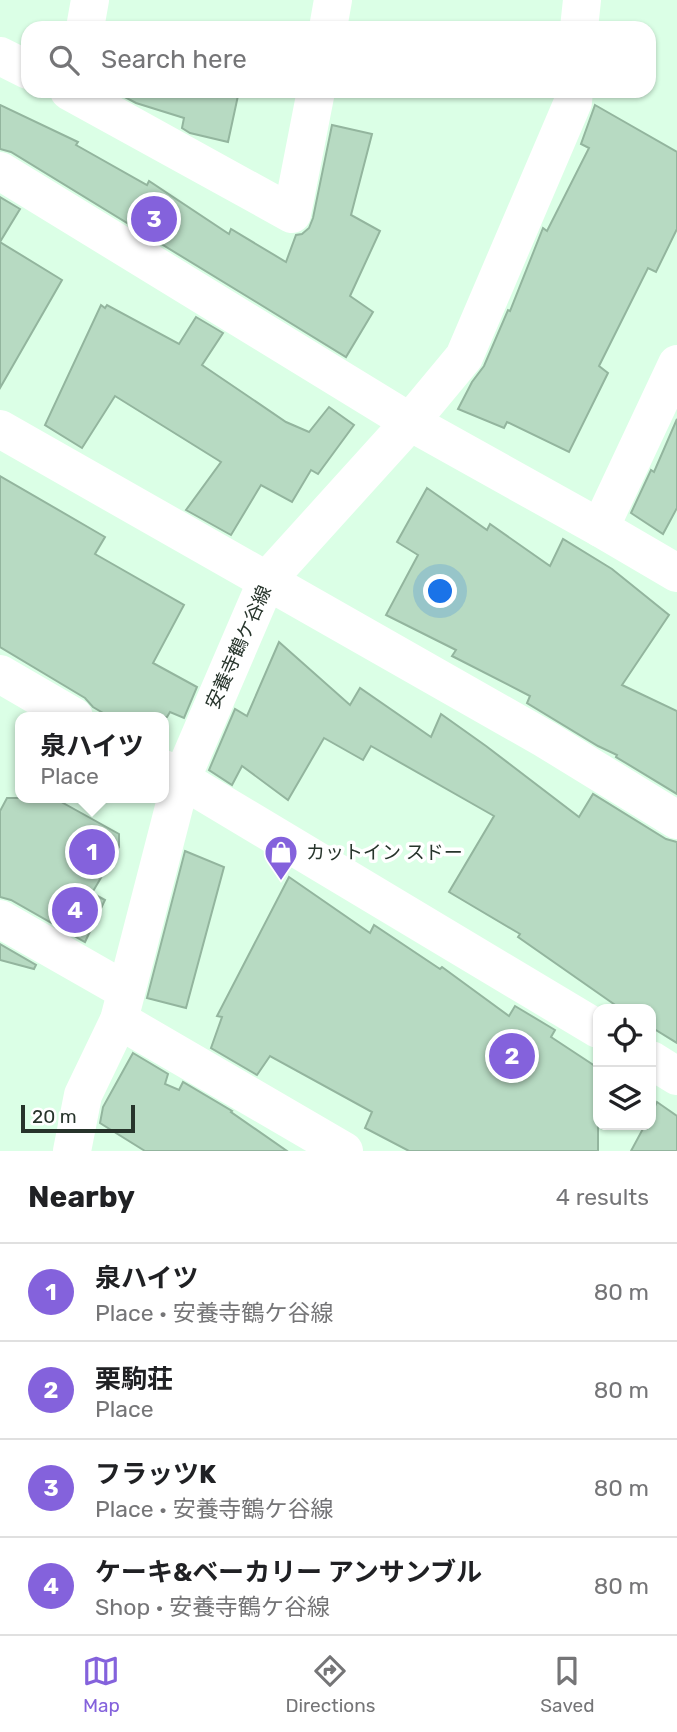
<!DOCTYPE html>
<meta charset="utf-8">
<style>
:root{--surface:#fff;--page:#f6f6f6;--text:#202124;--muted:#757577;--line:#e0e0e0;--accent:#8462dc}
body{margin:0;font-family:Rubik,"Noto Sans JP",sans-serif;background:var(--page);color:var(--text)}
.controls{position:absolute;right:21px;bottom:21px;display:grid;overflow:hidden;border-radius:14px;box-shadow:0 2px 5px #0004}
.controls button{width:63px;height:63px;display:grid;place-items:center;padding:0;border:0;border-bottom:2px solid var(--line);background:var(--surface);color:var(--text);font:35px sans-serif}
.scale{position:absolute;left:21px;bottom:18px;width:114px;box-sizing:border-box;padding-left:7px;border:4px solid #27342b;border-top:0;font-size:19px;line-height:24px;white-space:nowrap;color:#27342b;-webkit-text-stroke:5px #fff;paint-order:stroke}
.you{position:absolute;left:441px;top:592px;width:24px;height:24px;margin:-18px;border:5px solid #fff;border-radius:50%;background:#1a73e8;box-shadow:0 0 0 10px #1a73e833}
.badge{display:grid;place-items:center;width:46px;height:46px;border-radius:50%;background:var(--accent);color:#fff;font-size:23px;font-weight:700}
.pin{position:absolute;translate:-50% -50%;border:4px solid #fff;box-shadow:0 2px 7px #0006}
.popup{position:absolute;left:15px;top:712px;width:154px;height:91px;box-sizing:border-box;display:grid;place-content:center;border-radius:14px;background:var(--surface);filter:drop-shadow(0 2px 5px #0005);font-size:23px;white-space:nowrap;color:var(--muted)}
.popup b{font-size:26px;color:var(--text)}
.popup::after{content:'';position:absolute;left:50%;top:100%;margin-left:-14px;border:14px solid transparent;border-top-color:var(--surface)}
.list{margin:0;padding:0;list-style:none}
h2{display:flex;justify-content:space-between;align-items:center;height:91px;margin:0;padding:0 28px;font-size:30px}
h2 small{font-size:23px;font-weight:400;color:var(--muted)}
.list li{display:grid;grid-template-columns:46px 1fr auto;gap:21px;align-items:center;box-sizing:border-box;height:98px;padding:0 28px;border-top:2px solid var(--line)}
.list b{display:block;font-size:26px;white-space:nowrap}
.list p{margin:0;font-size:23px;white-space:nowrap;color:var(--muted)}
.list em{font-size:23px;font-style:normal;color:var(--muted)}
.icon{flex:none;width:38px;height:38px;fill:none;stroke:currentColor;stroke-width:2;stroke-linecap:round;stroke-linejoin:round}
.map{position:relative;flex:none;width:677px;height:1151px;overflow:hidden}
.search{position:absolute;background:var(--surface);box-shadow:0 2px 5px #0004;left:21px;right:21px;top:21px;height:77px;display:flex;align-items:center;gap:18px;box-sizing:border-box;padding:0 24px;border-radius:21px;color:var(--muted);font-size:26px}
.sheet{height:483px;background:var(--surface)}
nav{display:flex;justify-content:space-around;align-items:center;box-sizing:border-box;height:98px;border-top:2px solid var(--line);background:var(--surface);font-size:19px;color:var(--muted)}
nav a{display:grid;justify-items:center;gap:4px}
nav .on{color:var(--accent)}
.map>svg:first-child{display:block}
.building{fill:#b7dac2;stroke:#93b59e;stroke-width:2}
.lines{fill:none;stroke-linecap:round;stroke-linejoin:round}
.street{stroke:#fff;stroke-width:38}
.labels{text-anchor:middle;stroke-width:7;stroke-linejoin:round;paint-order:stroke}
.street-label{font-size:19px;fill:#27342b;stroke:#fff}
.poi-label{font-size:19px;fill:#27342b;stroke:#fff;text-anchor:start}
</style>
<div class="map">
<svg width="677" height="1151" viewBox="0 0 677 1151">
<rect width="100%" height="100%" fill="#dbffe6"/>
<g class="building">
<polygon points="120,91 239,91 228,142 190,133 182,128 184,118 136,103 119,94"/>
<polygon points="0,105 78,142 76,145 147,185 149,181 229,234 231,229 286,262 296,235 302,234 309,228 313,218 332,125 372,134 351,215 380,231 350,296 373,312 346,357 11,152 0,149"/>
<polygon points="595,105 677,152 677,229 656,272 648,268 599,366 608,373 569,452 507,422 504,428 458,409 472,382 484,366 508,310 510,311 543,228 547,231 589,148 581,144"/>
<polygon points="0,197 20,209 0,242 62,280 0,388"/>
<polygon points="101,305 105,308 107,305 179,344 196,317 223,333 202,365 286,422 309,432 329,407 354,425 318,474 311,470 292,502 261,485 231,535 186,510 221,462 115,396 82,448 45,425"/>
<polygon points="677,419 677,508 663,534 631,513 651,470 654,472"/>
<polygon points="0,476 105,537 95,554 184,605 153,663 197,687 184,718 170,712 167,717 110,717 93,707 85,698 0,647"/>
<polygon points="427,488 487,530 490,524 550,566 563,539 612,569 669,615 622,685 677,711 677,794 616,757 617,755 598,746 527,703 530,696 452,656 456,650 386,615 418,555 397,542"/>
<polygon points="279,642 350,705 360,688 431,737 441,714 486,746 579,817 593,794 666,839 677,842 677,1043 651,1027 651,1009 621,1009 518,937 520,934 449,892 494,816 371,746 363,760 324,738 288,800 242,766 232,785 209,770 235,709 247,716"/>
<polygon points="7,798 54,798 119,834 119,847 92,893 105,900 85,942 11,900 0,897 0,811"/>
<polygon points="185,851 224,867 186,1008 147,998"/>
<polygon points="289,877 370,933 374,925 440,969 442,967 509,1016 515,1006 555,1030 551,1037 598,1068 598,1151 409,1151 365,1128 372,1112 270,1056 257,1075 211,1048 222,1017 217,1016"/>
<polygon points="0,944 36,965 34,969 0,960"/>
<polygon points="133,1053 168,1074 165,1084 179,1090 183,1082 232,1111 231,1112 287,1151 145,1151 100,1123 103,1107"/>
<polygon points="657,1102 677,1116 677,1151 631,1151 645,1125 651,1125 651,1114"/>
</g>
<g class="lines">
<g class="street">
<polyline points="85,28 90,0"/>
<polyline points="328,28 333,0"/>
<polyline points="579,28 582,0"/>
<polyline points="0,56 28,70"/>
<polyline points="69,91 292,214 316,91"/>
<polyline points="0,171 410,422 600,528 677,573"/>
<polyline points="0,429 545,739 677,820"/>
<polyline points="600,528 677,364"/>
<polyline points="0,674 74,717"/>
<polyline points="164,769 598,1029"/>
<polyline points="0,919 126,991"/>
<polyline points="119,1020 344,1151"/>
<polyline points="651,1060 677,1076"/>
<polyline points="72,1151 83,1095 119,1020 181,780 267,580 410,422 464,357 573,102 574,91"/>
</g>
</g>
<defs>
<symbol id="shop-pin" viewBox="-11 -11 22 30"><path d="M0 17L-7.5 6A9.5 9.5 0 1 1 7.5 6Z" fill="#8462dc" stroke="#fff"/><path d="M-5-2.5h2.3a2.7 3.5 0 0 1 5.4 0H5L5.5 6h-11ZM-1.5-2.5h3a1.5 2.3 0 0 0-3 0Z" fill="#fff"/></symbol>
</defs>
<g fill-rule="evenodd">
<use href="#shop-pin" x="262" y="833" width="38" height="52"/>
</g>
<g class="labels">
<g class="street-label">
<text transform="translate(238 647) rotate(-66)" y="7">安養寺鶴ケ谷線</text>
</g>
<g class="poi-label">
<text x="306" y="859">カットイン スドー</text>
</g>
</g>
</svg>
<div class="controls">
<button><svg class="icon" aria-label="locate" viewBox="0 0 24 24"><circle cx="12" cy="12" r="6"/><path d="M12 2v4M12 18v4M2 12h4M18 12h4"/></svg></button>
<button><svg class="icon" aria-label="layers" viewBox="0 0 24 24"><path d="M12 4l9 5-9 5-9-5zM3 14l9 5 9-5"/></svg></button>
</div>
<div class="scale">20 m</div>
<div class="you"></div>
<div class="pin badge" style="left:92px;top:852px">1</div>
<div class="popup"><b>泉ハイツ</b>Place</div>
<div class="pin badge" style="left:512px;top:1056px">2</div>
<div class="pin badge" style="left:154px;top:219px">3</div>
<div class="pin badge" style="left:75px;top:910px">4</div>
<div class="search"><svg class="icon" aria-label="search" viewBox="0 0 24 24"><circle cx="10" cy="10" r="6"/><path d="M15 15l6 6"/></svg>Search here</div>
</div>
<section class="sheet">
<h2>Nearby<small>4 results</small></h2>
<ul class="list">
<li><span class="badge">1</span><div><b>泉ハイツ</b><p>Place · 安養寺鶴ケ谷線</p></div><em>80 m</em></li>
<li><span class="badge">2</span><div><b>栗駒荘</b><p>Place</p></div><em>80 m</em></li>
<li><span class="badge">3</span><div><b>フラッツK</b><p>Place · 安養寺鶴ケ谷線</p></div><em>80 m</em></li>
<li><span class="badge">4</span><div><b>ケーキ&amp;ベーカリー アンサンブル</b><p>Shop · 安養寺鶴ケ谷線</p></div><em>80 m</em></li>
</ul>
</section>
<nav>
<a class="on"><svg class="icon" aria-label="map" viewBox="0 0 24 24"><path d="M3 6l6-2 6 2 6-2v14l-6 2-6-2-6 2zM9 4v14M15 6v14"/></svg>Map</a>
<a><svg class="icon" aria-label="directions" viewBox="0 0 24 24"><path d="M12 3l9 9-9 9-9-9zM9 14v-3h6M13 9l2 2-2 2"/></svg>Directions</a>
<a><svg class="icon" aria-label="saved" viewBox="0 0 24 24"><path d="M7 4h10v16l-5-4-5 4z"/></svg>Saved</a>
</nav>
